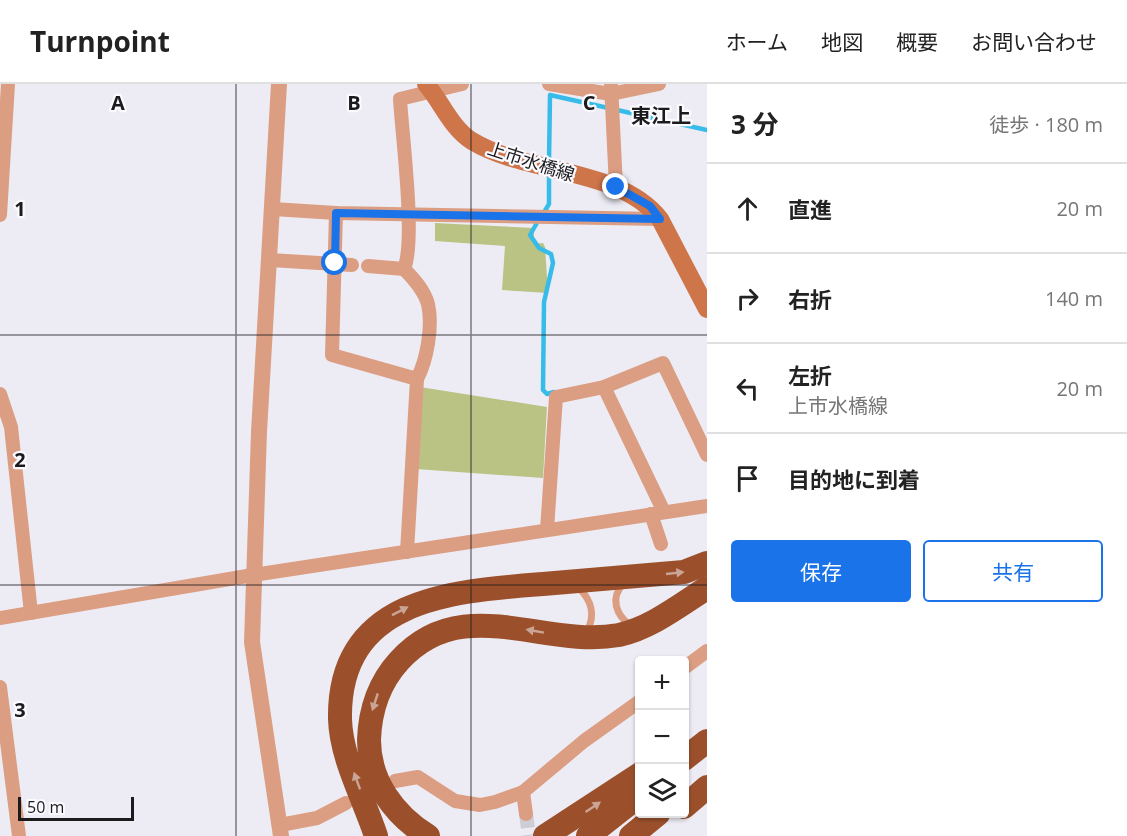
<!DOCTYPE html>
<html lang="ja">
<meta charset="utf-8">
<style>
:root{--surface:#fff;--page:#f2f2f2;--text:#222;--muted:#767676;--line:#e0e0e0;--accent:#1a73e8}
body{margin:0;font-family:"Open Sans","Noto Sans JP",sans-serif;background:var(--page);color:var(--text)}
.controls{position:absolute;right:18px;bottom:18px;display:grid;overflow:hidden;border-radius:6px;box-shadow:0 2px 4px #0004}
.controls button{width:54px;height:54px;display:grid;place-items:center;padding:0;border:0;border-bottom:2px solid var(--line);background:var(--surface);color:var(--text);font:30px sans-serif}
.scale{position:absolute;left:18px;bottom:15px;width:116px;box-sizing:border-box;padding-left:6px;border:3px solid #1b1a1d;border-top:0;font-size:16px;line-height:21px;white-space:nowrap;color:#1b1a1d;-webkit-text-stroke:4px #fafaff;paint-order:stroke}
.stop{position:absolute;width:18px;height:18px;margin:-14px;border:4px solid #1a73e8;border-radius:50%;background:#fff}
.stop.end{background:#1a73e8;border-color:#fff;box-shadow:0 2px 6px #0008}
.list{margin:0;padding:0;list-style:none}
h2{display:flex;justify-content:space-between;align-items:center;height:78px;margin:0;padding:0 24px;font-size:26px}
h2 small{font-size:20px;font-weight:400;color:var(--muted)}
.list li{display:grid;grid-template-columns:39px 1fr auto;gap:18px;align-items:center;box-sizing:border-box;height:90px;padding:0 24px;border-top:2px solid var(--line)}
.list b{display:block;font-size:22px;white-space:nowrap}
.list p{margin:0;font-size:20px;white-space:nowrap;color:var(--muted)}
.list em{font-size:20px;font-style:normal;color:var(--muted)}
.actions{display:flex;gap:12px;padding:18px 24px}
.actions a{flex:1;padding:14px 0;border:2px solid var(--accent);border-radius:6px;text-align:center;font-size:21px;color:var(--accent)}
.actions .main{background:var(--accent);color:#fff}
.icon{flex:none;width:33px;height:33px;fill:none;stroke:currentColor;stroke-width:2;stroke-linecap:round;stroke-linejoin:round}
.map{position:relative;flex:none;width:707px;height:752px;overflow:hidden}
header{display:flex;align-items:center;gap:36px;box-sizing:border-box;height:84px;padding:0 30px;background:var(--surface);border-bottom:2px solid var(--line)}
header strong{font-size:28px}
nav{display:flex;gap:33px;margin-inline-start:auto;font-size:21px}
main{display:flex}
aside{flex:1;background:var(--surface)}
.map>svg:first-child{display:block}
.green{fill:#bac383}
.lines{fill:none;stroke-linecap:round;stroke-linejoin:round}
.stream{stroke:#37bbe8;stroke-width:4.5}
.minor-tunnel{stroke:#ceccd5;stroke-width:14;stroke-dasharray:14 7;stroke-linecap:butt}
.service{stroke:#dc9e82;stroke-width:7}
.minor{stroke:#dc9e82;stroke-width:14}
.tertiary{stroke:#dc9e82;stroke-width:16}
.secondary{stroke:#cf754a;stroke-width:18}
.motorway{stroke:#9b502b;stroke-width:24}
.oneway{fill:#caa595}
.route{stroke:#1a73e8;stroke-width:8}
.grid{fill:none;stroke:#1b1a1d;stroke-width:1.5;stroke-opacity:0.55}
.labels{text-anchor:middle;stroke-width:4.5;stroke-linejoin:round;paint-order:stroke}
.street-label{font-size:18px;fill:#1b1a1d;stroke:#fafaff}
.neighbourhood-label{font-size:20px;font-weight:bold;fill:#1b1a1d;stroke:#fafaff}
.grid-label{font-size:20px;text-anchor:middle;font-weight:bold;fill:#1b1a1d;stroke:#fafaff;stroke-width:4.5;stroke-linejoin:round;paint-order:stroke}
</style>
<header>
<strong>Turnpoint</strong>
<nav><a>ホーム</a><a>地図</a><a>概要</a><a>お問い合わせ</a></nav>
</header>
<main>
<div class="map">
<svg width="707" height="752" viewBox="0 0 707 752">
<rect width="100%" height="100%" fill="#edecf5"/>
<g class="green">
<polygon points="435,139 534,144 534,160 543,159 545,163 548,209 502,206 505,162 435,157"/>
<polygon points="420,303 547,323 543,394 416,385"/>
</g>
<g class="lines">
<g class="stream">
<polyline points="549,78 550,11 707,46"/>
<polyline points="543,130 549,120 549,89"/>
<polyline points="538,137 530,151 539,164 551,170 553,179 544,218 543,306 547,310 554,308"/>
</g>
<polyline class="minor-tunnel" points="526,730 529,752"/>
<g class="service">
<path d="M623,500c-13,14 -7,31 7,41"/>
<path d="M579,504c12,12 17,27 8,43"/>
</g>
<g class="minor">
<polyline points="549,0 611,10 659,0"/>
<polyline points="611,0 616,103"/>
<polyline points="273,125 336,129 660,135"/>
<polyline points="336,129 332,271 417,295 407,468"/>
<polyline points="0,131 8,0"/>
<polyline points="270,176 352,181"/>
<path d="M368,182l36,3c12,-29 -2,-134 -4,-170l62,-15"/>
<path d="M404,185c10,10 20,21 24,35 5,22 -1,56 -11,75"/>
<polyline points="604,303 664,428"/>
<polyline points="0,310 11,343 31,529"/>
<polyline points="651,430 661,460"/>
<polyline points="547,446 556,313 604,303 663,279 707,371"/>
<polyline points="0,534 253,491 707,422"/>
<polyline points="684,584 707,567"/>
<polyline points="0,603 19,752"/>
<polyline points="395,697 418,693 455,717 480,721 495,718 523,708 584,657 640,617"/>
<polyline points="523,708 526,730"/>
<polyline points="280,741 317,734 346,719"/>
</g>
<polyline class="tertiary" points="279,0 259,348 252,558 281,752"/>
<path class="secondary" d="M426,0c15,17 25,44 46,57 56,34 147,26 188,78l47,90"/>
<g class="motorway">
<polyline points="684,675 707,657"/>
<polyline points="684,723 707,703"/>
<path d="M376,752c-12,-37 -35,-78 -36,-117 -2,-121 112,-128 203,-135 47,-4 94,-8 141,-12l23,-9"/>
<path d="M428,752c-34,-21 -59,-55 -59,-96 1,-30 10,-57 30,-79 63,-70 144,-12 220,-26 32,-7 61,-30 88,-47"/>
<polyline points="545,752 640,690"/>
<polyline points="588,752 640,711"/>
<polyline points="631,752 658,730"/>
</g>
</g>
<defs><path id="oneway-solid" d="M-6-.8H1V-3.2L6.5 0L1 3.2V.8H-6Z" transform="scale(1.5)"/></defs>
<g class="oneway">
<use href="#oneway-solid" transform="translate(675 489) rotate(-6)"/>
<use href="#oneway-solid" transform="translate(400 527) rotate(-27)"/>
<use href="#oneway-solid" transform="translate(535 547) rotate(-170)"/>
<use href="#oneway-solid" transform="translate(375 618) rotate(108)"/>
<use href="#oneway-solid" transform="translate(357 697) rotate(-110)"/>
<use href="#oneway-solid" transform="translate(593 723) rotate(-34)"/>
</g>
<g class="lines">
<polyline class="route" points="335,179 336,129 660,135 650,122 616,103"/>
</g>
<path class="grid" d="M236,0v752M471,0v752M0,251h707M0,501h707"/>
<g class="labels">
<g class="street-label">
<text transform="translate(531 78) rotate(18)" y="6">上市水橋線</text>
</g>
<g class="neighbourhood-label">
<text x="661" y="39">東江上</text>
</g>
</g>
<g class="grid-label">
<text x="118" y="26">A</text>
<text x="354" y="26">B</text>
<text x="589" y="26">C</text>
<text x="20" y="132">1</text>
<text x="20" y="383">2</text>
<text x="20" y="633">3</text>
</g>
</svg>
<div class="controls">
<button>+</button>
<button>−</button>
<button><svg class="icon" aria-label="layers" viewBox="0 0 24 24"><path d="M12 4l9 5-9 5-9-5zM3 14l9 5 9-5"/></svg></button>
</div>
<div class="scale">50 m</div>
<div class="stop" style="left:335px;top:179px"></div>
<div class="stop end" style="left:616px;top:103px"></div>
</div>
<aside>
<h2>3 分<small>徒歩 · 180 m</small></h2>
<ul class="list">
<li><svg class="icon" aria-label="ahead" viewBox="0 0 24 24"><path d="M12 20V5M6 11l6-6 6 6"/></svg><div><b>直進</b></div><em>20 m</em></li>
<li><svg class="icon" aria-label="right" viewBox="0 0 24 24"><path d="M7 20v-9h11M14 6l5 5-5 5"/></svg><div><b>右折</b></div><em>140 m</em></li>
<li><svg class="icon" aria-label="left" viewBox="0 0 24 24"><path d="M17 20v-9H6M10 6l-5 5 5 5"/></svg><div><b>左折</b><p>上市水橋線</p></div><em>20 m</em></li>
<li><svg class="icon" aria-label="arrive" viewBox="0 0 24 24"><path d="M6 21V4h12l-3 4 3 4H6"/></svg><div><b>目的地に到着</b></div></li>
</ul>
<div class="actions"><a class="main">保存</a><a>共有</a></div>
</aside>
</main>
